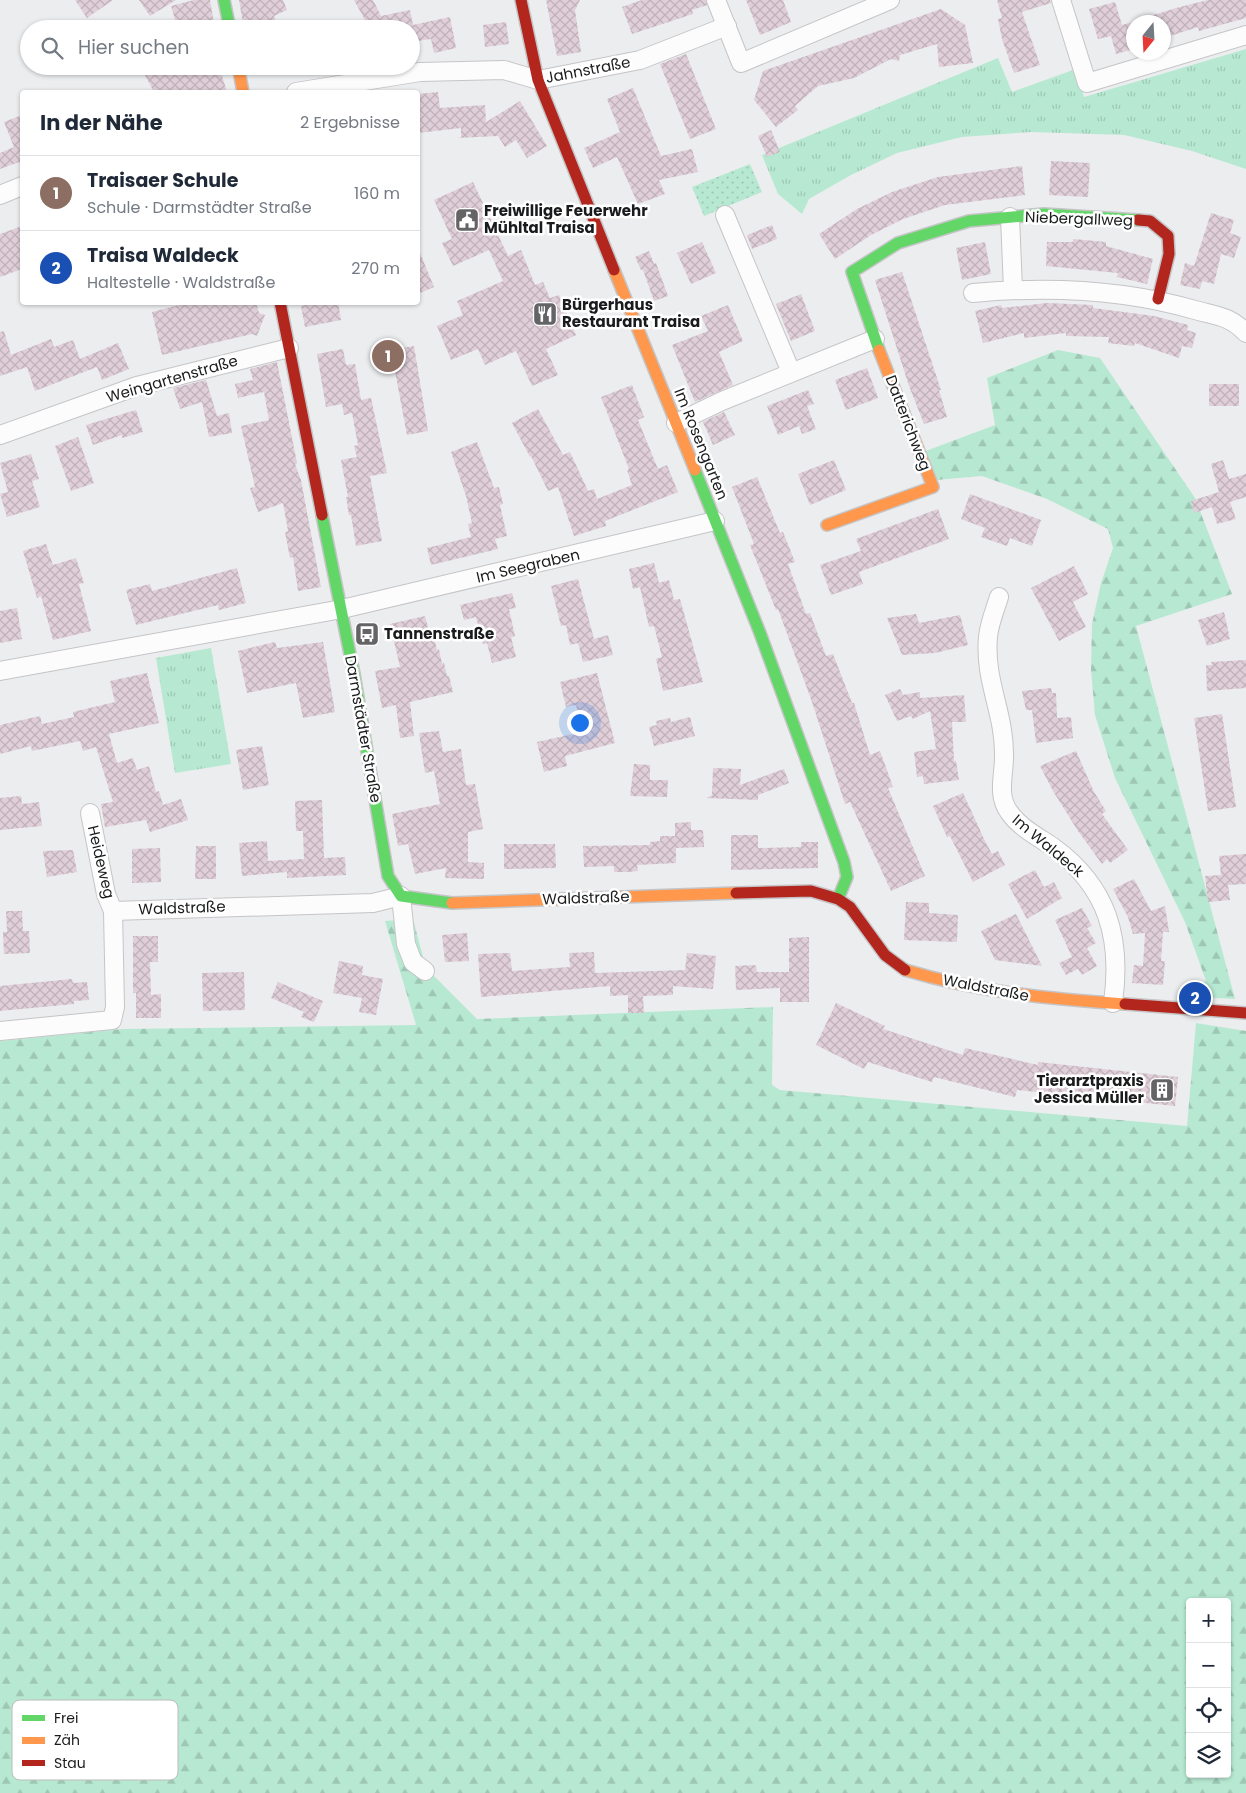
<!DOCTYPE html>
<html lang="de">
<meta charset="utf-8">
<style>
:root{--surface:#fff;--page:#f2f2f3;--text:#1f2937;--muted:#747a83;--line:#e0e1e3;--accent:#ea580c}
body{margin:0;font-family:Poppins,sans-serif;background:var(--page);color:var(--text)}
.controls{position:absolute;right:15px;bottom:15px;display:grid;overflow:hidden;border-radius:5px;box-shadow:0 1px 4px #0004}
.controls button{width:45px;height:45px;display:grid;place-items:center;padding:0;border:0;border-bottom:1px solid var(--line);background:var(--surface);color:var(--text);font:25px sans-serif}
.compass{position:absolute;left:1126px;top:15px;width:45px;height:45px;border-radius:50%;background:var(--surface);box-shadow:0 1px 4px #0004;rotate:198deg}
.you{position:absolute;left:579px;top:722px;width:18px;height:18px;margin:-12px;border:4px solid #fff;border-radius:50%;background:#1a73e8;box-shadow:0 0 0 8px #1a73e833}
.badge{display:grid;place-items:center;width:32px;height:32px;border-radius:50%;background:var(--accent);color:#fff;font-size:16px;font-weight:700}
.pin{position:absolute;translate:-50% -50%;border:2px solid #fff;box-shadow:0 1px 5px #0006}
.list{margin:0;padding:0;list-style:none}
h2{display:flex;justify-content:space-between;align-items:center;height:65px;margin:0;padding:0 20px;font-size:21px}
h2 small{font-size:16px;font-weight:400;color:var(--muted)}
.list li{display:grid;grid-template-columns:32px 1fr auto;gap:15px;align-items:center;box-sizing:border-box;height:75px;padding:0 20px;border-top:1px solid var(--line)}
.list b{display:block;font-size:19px;white-space:nowrap}
.list p{margin:0;font-size:16px;white-space:nowrap;color:var(--muted)}
.list em{font-size:16px;font-style:normal;color:var(--muted)}
.icon{flex:none;width:28px;height:28px;fill:none;stroke:currentColor;stroke-width:2;stroke-linecap:round;stroke-linejoin:round}
.map{position:relative;flex:none;width:1246px;height:1793px;overflow:hidden}
.search{position:absolute;background:var(--surface);box-shadow:0 1px 4px #0004;left:20px;top:20px;width:400px;height:55px;display:flex;align-items:center;gap:12px;box-sizing:border-box;padding:0 18px;border-radius:28px;color:var(--muted);font-size:19px}
.panel{position:absolute;background:var(--surface);box-shadow:0 1px 4px #0004;left:20px;top:90px;width:400px;height:215px;border-radius:5px}
.map>svg:first-child{display:block}
.grass{fill:url(#grass-tufts)}
.forest{fill:url(#forest-firs);fill-rule:evenodd}
.park{fill:url(#park-dots)}
.building{fill:url(#building-cross-hatch)}
.lines{fill:none;stroke-linecap:round;stroke-linejoin:round}
.street-casing{stroke:#c5c5c7;stroke-width:20}
.fast-casing{stroke:#c5c5c7;stroke-width:14}
.slow-casing{stroke:#c5c5c7;stroke-width:14}
.jam-casing{stroke:#c5c5c7;stroke-width:14}
.street{stroke:#fcfcfd;stroke-width:18}
.fast{stroke:#63d668;stroke-width:11}
.slow{stroke:#ff974d;stroke-width:11}
.jam{stroke:#b3261e;stroke-width:11}
.labels{text-anchor:middle;stroke-width:5;stroke-linejoin:round;paint-order:stroke}
.street-label{font-size:15px;fill:#1a1b1c;stroke:#fff}
.poi-label{font-size:15px;font-weight:bold;fill:#1a1b1c;stroke:#fff;text-anchor:start}
.key{fill:#fff;stroke:#babbbb;stroke-width:1}
.key-label{font-size:14px;fill:#1a1b1c}
</style>
<div class="map">
<svg width="1246" height="1793" viewBox="0 0 1246 1793">
<defs>
<pattern id="grass-tufts" width="24" height="20" patternUnits="userSpaceOnUse" patternTransform="scale(1.25)"><rect width="24" height="20" fill="#b7e9d2"/><path d="M3 7l-1-3M5 7V3M7 7l1-3M15 17l-1-3M17 17v-4M19 17l1-3" fill="none" stroke="#9dc7b4"/></pattern>
<pattern id="forest-firs" width="22" height="20" patternUnits="userSpaceOnUse" patternTransform="scale(1.25)"><rect width="22" height="20" fill="#b7e9d2"/><path d="M5 1l3.5 6h-7zM16 11l3.5 6h-7z" fill="#9dc7b4"/></pattern>
<pattern id="park-dots" width="8" height="8" patternUnits="userSpaceOnUse" patternTransform="scale(1.25)"><rect width="8" height="8" fill="#b7e9d2"/><path d="M2 2h.1M6 6h.1" fill="none" stroke="#9dc7b4" stroke-width="1.8" stroke-linecap="round"/></pattern>
<pattern id="building-cross-hatch" width="8" height="8" patternUnits="userSpaceOnUse" patternTransform="scale(1.25)"><rect width="8" height="8" fill="#e0cfd8"/><path d="M0 0l8 8M0 8l8-8" fill="none" stroke="#c0b1b9"/></pattern>
</defs>
<rect width="100%" height="100%" fill="#ecedef"/>
<g class="grass">
<polygon points="1246,49 1246,169 1192,151 1124,135 1031,132 962,137 897,153 851,175 809,199 802,214 778,194 762,155 998,58 1012,92 1076,69 1084,97"/>
<polygon points="211,648 231,764 175,773 156,658"/>
</g>
<g class="forest">
<polygon points="1058,350 1100,358 1195,498 1232,594 1136,626 1235,999 1180,996 1206,981 1185,922 1115,778 1095,715 1091,670 1092,624 1101,583 1113,548 1108,529 1047,499 982,476 936,480 923,452 995,425 987,378"/>
<path d="M413,919l13,49 51,51 296,-12 -1,78 8,5 407,36 9,-103 50,8v762h-1246v-752l122,-12 294,-4 -31,-104zM1190,1602h37v172h-37z"/>
</g>
<polygon class="park" points="750,164 762,192 704,216 692,187"/>
<g class="building">
<polygon points="75,0 113,0 87,18"/>
<polygon points="139,0 176,0 150,16"/>
<polygon points="194,0 210,0 215,29 208,29 207,22 178,29 171,6"/>
<polygon points="239,0 283,0 287,10 274,16 278,29 244,29"/>
<polygon points="354,0 373,0 381,16 410,10 413,25 450,17 456,48 434,53 431,39 411,42 411,29 351,29 351,23 365,20"/>
<polygon points="546,0 580,0 575,10 581,52 557,56"/>
<polygon points="642,0 706,0 707,5 692,10 693,14 632,34 622,7"/>
<polygon points="746,0 783,0 791,22 760,35"/>
<polygon points="997,0 1050,0 1051,3 1022,12 1040,65 1014,73 1002,39 998,19 1002,18"/>
<polygon points="1208,0 1246,0 1246,18 1199,31 1198,27 1164,38 1164,22 1139,22 1138,20 1176,8"/>
<polygon points="1115,2 1122,25 1134,22 1134,49 1116,54 1111,36 1098,39 1089,9"/>
<polygon points="941,9 965,25 973,63 939,67 937,44 900,55 899,61 891,59 854,78 818,86 795,106 798,110 776,127 754,100 763,71"/>
<polygon points="506,22 509,44 485,47 483,25"/>
<polygon points="686,54 716,129 690,139 660,64"/>
<polygon points="140,66 219,66 227,92 154,92"/>
<polygon points="633,88 661,156 692,149 698,172 659,180 665,194 638,204 617,157 593,168 584,148 620,132 607,99"/>
<polygon points="438,92 440,108 485,105 486,122 520,101 547,146 527,158 516,140 505,147 498,136 458,138 461,137 461,128 418,133 418,94"/>
<polygon points="22,115 22,167 19,162 0,169 0,153 14,147 4,122"/>
<polygon points="771,130 780,152 767,157 758,136"/>
<polygon points="1051,161 1090,163 1088,197 1049,195"/>
<polygon points="1022,166 1025,195 945,205 903,219 871,235 835,259 819,234 857,209 892,192 938,177"/>
<polygon points="473,182 508,256 521,250 535,285 543,282 550,298 559,295 576,335 546,349 558,375 532,386 516,351 485,365 478,349 451,360 437,326 463,315 457,301 503,281 489,250 453,266 442,243 452,239 434,200"/>
<polygon points="1211,213 1234,220 1230,233 1241,237 1234,258 1221,254 1214,284 1202,281 1200,289 1180,285 1185,263 1194,266"/>
<polygon points="772,225 777,239 752,249 747,235"/>
<polygon points="22,226 22,269 0,277 0,234"/>
<polygon points="1073,239 1106,242 1106,246 1153,259 1147,284 1117,277 1118,273 1046,266 1047,242 1073,242"/>
<polygon points="702,242 716,273 691,284 677,253"/>
<polygon points="985,242 991,274 962,280 956,248"/>
<polygon points="418,248 434,287 418,294"/>
<polygon points="649,251 654,264 656,263 668,296 654,301 643,270 641,270 635,257"/>
<polygon points="902,272 941,390 939,390 947,417 924,424 909,386 875,280"/>
<polygon points="801,294 815,331 791,341 776,304"/>
<polygon points="191,302 256,302 259,313 265,315 257,336 252,334 162,355 152,312"/>
<polygon points="322,302 338,302 341,320 305,327 301,306"/>
<polygon points="1047,303 1093,305 1093,308 1154,316 1188,325 1187,330 1196,333 1192,348 1182,346 1179,358 1135,343 1134,346 1108,343 1109,337 1066,336 1066,333 1024,338 1024,333 983,343 975,311 1001,305 1002,308"/>
<polygon points="728,305 743,341 719,352 733,385 695,402 672,345 708,331 701,316"/>
<polygon points="4,331 11,355 51,339 54,347 73,340 80,359 118,343 129,369 102,380 97,367 35,391 27,367 0,376 0,332"/>
<polygon points="414,346 428,431 407,435 391,350"/>
<polygon points="343,349 346,365 355,364 361,400 371,398 387,473 370,476 382,541 356,546 351,515 349,515 346,497 348,497 341,460 357,457 354,446 358,445 352,413 344,415 342,404 326,407 317,354"/>
<polygon points="277,362 297,463 295,464 301,480 321,587 298,591 293,557 290,558 285,532 288,531 283,503 258,512 250,488 255,487 241,426 269,420 264,392 238,398 235,384 253,380 250,369"/>
<polygon points="867,368 878,398 846,410 835,380"/>
<polygon points="206,380 217,416 229,413 232,433 209,437 202,402 180,409 173,388"/>
<rect x="1209" y="384" width="30" height="22"/>
<polygon points="632,385 644,417 638,420 658,469 667,465 678,492 605,521 606,526 574,536 558,487 548,491 531,456 530,457 512,423 538,409 563,455 570,452 588,491 594,489 597,499 632,485 627,470 629,469 601,397"/>
<polygon points="808,390 814,404 807,406 816,429 802,434 799,426 778,435 767,406"/>
<polygon points="136,410 143,432 122,438 122,435 93,445 86,425"/>
<polygon points="724,412 735,435 713,445 703,422"/>
<polygon points="78,437 94,483 71,491 55,446"/>
<polygon points="477,442 494,488 499,487 503,504 500,505 507,536 495,539 498,549 431,565 427,548 471,537 468,524 472,523 466,496 451,452"/>
<polygon points="31,454 39,479 32,481 40,507 7,517 0,494 8,492 0,463"/>
<polygon points="834,460 846,490 810,505 798,474"/>
<polygon points="1223,460 1229,479 1246,474 1246,497 1230,502 1236,519 1217,524 1212,507 1194,513 1191,501 1219,492 1211,464"/>
<polygon points="757,477 780,533 783,532 795,562 788,564 806,614 810,613 826,656 833,654 852,703 854,703 870,755 880,751 893,787 888,788 925,876 891,891 850,802 845,804 812,702 778,609 776,610 750,545 754,544 732,487"/>
<polygon points="970,494 1041,520 1032,546 1010,538 1007,546 981,537 985,528 961,519"/>
<polygon points="938,509 949,539 859,572 863,584 831,595 820,565 861,551 856,539"/>
<polygon points="46,544 53,565 76,558 84,583 79,584 91,631 53,640 41,596 37,598 23,551"/>
<polygon points="654,563 659,583 669,580 674,600 680,599 703,682 663,691 656,659 662,657 654,626 649,627 640,587 633,589 629,569"/>
<polygon points="1074,566 1088,594 1073,602 1086,627 1059,641 1031,588"/>
<polygon points="237,568 246,603 219,610 218,605 136,625 126,590 150,584 152,591"/>
<polygon points="578,579 594,639 608,635 613,655 583,662 578,643 570,645 566,625 561,626 551,586"/>
<polygon points="512,593 516,608 509,609 515,636 511,637 516,657 492,663 487,643 483,644 476,617 464,620 460,605"/>
<polygon points="17,608 22,639 0,643 0,611"/>
<polygon points="1224,612 1230,639 1207,646 1198,620"/>
<polygon points="916,614 919,623 960,615 968,645 935,653 902,655 887,618"/>
<polygon points="425,616 430,635 433,634 437,650 439,649 442,664 444,663 447,676 449,676 453,692 410,702 414,736 400,738 396,705 382,708 375,671 400,667 390,624"/>
<polygon points="275,642 277,648 323,642 335,712 303,718 296,683 247,693 238,651"/>
<polygon points="1246,660 1246,688 1207,691 1206,665 1212,665 1211,662"/>
<polygon points="147,673 159,723 109,734 117,763 133,758 137,770 149,766 156,792 159,791 163,805 181,799 188,820 150,832 146,820 105,827 101,804 113,802 96,747 83,751 80,741 32,751 31,746 0,754 0,725 40,716 42,724 74,717 73,712 115,702 110,681"/>
<polygon points="597,673 615,743 565,756 567,766 544,772 537,742 582,732 576,705 566,707 560,682"/>
<polygon points="1051,688 1052,693 1056,693 1057,718 1071,717 1073,738 1036,743 1032,710 1026,710 1022,691"/>
<polygon points="900,689 903,695 920,692 920,698 964,695 966,722 952,722 954,761 956,761 959,780 924,784 923,776 917,777 914,752 936,749 930,711 913,719 911,716 897,721 885,695"/>
<polygon points="1222,714 1236,807 1208,811 1194,718"/>
<polygon points="690,717 695,736 654,746 649,727 657,725 656,721 670,718 671,722"/>
<polygon points="439,731 443,752 461,749 466,785 475,784 483,829 468,832 468,862 484,863 484,879 445,878 446,868 415,874 408,844 398,846 392,814 440,804 434,771 425,773 419,733"/>
<polygon points="262,746 269,785 243,790 236,750"/>
<polygon points="1076,751 1094,792 1106,811 1102,814 1128,850 1110,863 1107,859 1102,864 1078,831 1053,791 1040,766"/>
<polygon points="634,764 650,765 650,780 668,780 667,797 630,796"/>
<polygon points="713,768 741,769 740,785 784,769 789,783 758,795 758,800 707,798 712,795"/>
<polygon points="963,793 985,841 992,854 998,851 1005,865 973,882 950,836 947,837 933,806"/>
<polygon points="21,796 22,804 39,802 42,826 0,830 0,798"/>
<polygon points="322,800 324,858 345,857 346,875 287,878 287,872 242,876 239,843 267,841 268,861 304,859 303,831 296,831 295,801"/>
<polygon points="691,822 691,830 703,830 704,847 676,848 676,863 637,865 638,871 628,872 614,872 614,866 584,867 583,846 650,845 650,842 660,841 660,836 675,836 675,823"/>
<polygon points="731,835 758,835 758,848 801,847 801,842 818,842 818,868 731,870"/>
<polygon points="504,844 555,844 556,868 504,869"/>
<polygon points="196,846 216,846 216,879 195,879"/>
<polygon points="160,848 161,882 132,883 132,849"/>
<polygon points="73,850 77,872 47,877 43,851"/>
<polygon points="1246,854 1246,884 1228,885 1230,900 1208,902 1205,876 1221,875 1219,856"/>
<polygon points="1035,870 1044,887 1054,882 1062,898 1027,919 1008,884"/>
<polygon points="1134,879 1151,911 1165,906 1169,932 1163,932 1161,961 1165,961 1163,985 1132,983 1134,965 1143,966 1145,933 1133,934 1128,917 1113,889"/>
<polygon points="906,902 929,903 929,913 958,915 957,942 904,940"/>
<polygon points="1082,908 1092,926 1087,928 1096,943 1087,948 1097,966 1082,975 1078,969 1066,975 1059,963 1072,957 1055,920"/>
<polygon points="6,911 22,911 23,931 29,931 30,953 4,954 3,932 7,932"/>
<polygon points="1016,914 1042,966 995,960 981,931"/>
<polygon points="467,933 469,961 445,962 442,935"/>
<polygon points="133,936 158,936 158,962 150,962 151,995 161,994 161,1018 136,1018 136,993 133,993"/>
<polygon points="809,937 809,1002 780,1002 780,988 736,990 735,966 754,965 756,966 757,972 789,972 789,938"/>
<polygon points="594,952 595,973 685,970 687,953 716,956 713,989 673,986 673,995 643,996 644,1013 628,1013 628,995 610,996 610,986 481,997 478,954 510,953 512,971 570,967 569,953"/>
<polygon points="339,961 363,966 362,975 383,979 376,1015 359,1012 362,998 333,993"/>
<polygon points="244,972 245,1010 203,1011 202,973"/>
<polygon points="72,979 73,983 87,982 89,1000 74,1001 74,1004 0,1011 0,986"/>
<polygon points="278,982 323,1001 314,1022 301,1017 304,1012 271,998"/>
<polygon points="836,1003 885,1026 883,1029 963,1055 965,1048 1038,1065 1038,1062 1178,1077 1175,1106 1017,1090 1015,1097 934,1077 932,1082 868,1062 864,1069 816,1045"/>
</g>
<g class="lines">
<defs>
<g id="street">
<polyline points="716,0 741,63 890,0"/>
<polyline points="1061,0 1087,83 1246,35"/>
<polyline points="296,92 420,72 504,70 538,80 640,60 727,26"/>
<polyline points="0,195 22,186"/>
<polyline points="725,215 791,372"/>
<polyline points="1010,217 1013,289"/>
<path d="M973,293c75,-7 150,-4 222,17 22,6 35,6 51,23"/>
<polyline points="676,423 722,401 875,339"/>
<polyline points="0,435 137,386 289,348"/>
<path d="M999,597c-4,13 -10,27 -11,40 -4,43 16,75 16,116 1,20 -8,41 5,59 11,16 28,24 44,35 55,40 69,91 60,156"/>
<polyline points="0,671 342,609 715,521"/>
<polyline points="90,813 106,894 113,911"/>
<polyline points="0,1031 112,1020 115,1007 113,911 373,903 401,896 406,944 413,962 425,971"/>
</g>
<g id="fast">
<polyline points="224,0 230,29"/>
<polyline points="879,350 852,272 898,243 969,221 1044,214 1138,220"/>
<polyline points="695,470 760,633 844,862 847,877 838,899"/>
<polyline points="322,515 354,674 388,876 401,896 452,903"/>
</g>
<g id="slow">
<polyline points="238,66 243,92"/>
<polyline points="614,270 695,470"/>
<polyline points="827,525 933,487 879,350"/>
<polyline points="452,903 736,893"/>
<path d="M905,970c73,22 144,29 220,34"/>
</g>
<g id="jam">
<polyline points="521,0 538,80 614,270"/>
<polyline points="1138,220 1150,221 1168,236 1169,254 1158,299"/>
<polyline points="280,302 322,515"/>
<polyline points="736,893 811,891 838,899 850,907 885,955 905,970"/>
<polyline points="1125,1004 1246,1013"/>
</g>
</defs>
<use href="#street" class="street-casing"/>
<use href="#fast" class="fast-casing"/>
<use href="#slow" class="slow-casing"/>
<use href="#jam" class="jam-casing"/>
<use href="#street" class="street"/>
<use href="#fast" class="fast"/>
<use href="#slow" class="slow"/>
<use href="#jam" class="jam"/>
</g>
<defs>
<symbol id="civic-square" viewBox="-11 -11 22 22"><rect x="-9" y="-9" width="18" height="18" rx="4" fill="#646466" stroke="#fff"/><path d="M-.6-6.5H3V-4.5H.6V-3L4-1V1h2V6H-6V1h2V-1L-.6-3ZM-1.2 2.5V6h2.4V2.5Z" fill="#fff"/></symbol>
<symbol id="restaurant-square" viewBox="-11 -11 22 22"><rect x="-9" y="-9" width="18" height="18" rx="4" fill="#646466" stroke="#fff"/><path d="M-5-6h1v4h1v-4h1v4h1v-4h1v5L-1.5 .5V6h-2V.5L-5-1ZM5-6V6H3V1.5H1.5Q1.5-4 5-6Z" fill="#fff"/></symbol>
<symbol id="bus-square" viewBox="-11 -11 22 22"><rect x="-9" y="-9" width="18" height="18" rx="4" fill="#646466" stroke="#fff"/><path d="M-5-6H5V4H4V6H2V4H-2V6H-4V4H-5ZM-3.5-4V0h7V-4ZM-3.5 1.2v1.5H-2V1.2ZM2 1.2v1.5H3.5V1.2Z" fill="#fff"/></symbol>
<symbol id="building-square" viewBox="-11 -11 22 22"><rect x="-9" y="-9" width="18" height="18" rx="4" fill="#646466" stroke="#fff"/><path d="M-4-6H4V6H1V3H-1V6H-4ZM-2.5-4.3h1.7v1.8h-1.7ZM.8-4.3h1.7v1.8H.8ZM-2.5-1h1.7V.8h-1.7ZM.8-1h1.7V.8H.8Z" fill="#fff"/></symbol>
</defs>
<g fill-rule="evenodd">
<use href="#civic-square" x="453" y="206" width="28" height="28"/>
<use href="#restaurant-square" x="531" y="300" width="28" height="28"/>
<use href="#bus-square" x="353" y="620" width="28" height="28"/>
<use href="#building-square" x="1148" y="1076" width="28" height="28"/>
</g>
<g class="labels">
<g class="street-label">
<text transform="translate(588 70) rotate(-11)" y="5">Jahnstraße</text>
<text transform="translate(1079 219) rotate(2)" y="5">Niebergallweg</text>
<text transform="translate(172 379) rotate(-16)" y="5">Weingartenstraße</text>
<text transform="translate(908 423) rotate(69)" y="5">Datterichweg</text>
<text transform="translate(701 444) rotate(68)" y="5">Im Rosengarten</text>
<text transform="translate(528 566) rotate(-13)" y="5">Im Seegraben</text>
<text transform="translate(363 729) rotate(80)" y="5">Darmstädter Straße</text>
<text transform="translate(1048 846) rotate(40)" y="5">Im Waldeck</text>
<text transform="translate(101 862) rotate(77)" y="5">Heideweg</text>
<text transform="translate(586 898) rotate(-2)" y="5">Waldstraße</text>
<text transform="translate(182 908) rotate(-2)" y="5">Waldstraße</text>
<text transform="translate(986 988) rotate(11)" y="5">Waldstraße</text>
</g>
<g class="poi-label">
<text x="484" y="216">Freiwillige Feuerwehr<tspan x="484" dy="17">Mühltal Traisa</tspan></text>
<text x="562" y="310">Bürgerhaus<tspan x="562" dy="17">Restaurant Traisa</tspan></text>
<text x="384" y="639">Tannenstraße</text>
<text x="1144" y="1086" text-anchor="end">Tierarztpraxis<tspan x="1144" dy="17">Jessica Müller</tspan></text>
</g>
</g>
<rect x="12" y="1700" width="166" height="80" rx="8" class="key"/>
<rect x="22" y="1715" width="23" height="6" fill="#63d668"/>
<rect x="22" y="1737" width="23" height="7" fill="#ff974d"/>
<rect x="22" y="1760" width="23" height="6" fill="#b3261e"/>
<g class="key-label">
<text x="54" y="1723">Frei</text>
<text x="54" y="1745">Zäh</text>
<text x="54" y="1768">Stau</text>
</g>
</svg>
<div class="controls">
<button>+</button>
<button>−</button>
<button><svg class="icon" aria-label="locate" viewBox="0 0 24 24"><circle cx="12" cy="12" r="6"/><path d="M12 2v4M12 18v4M2 12h4M18 12h4"/></svg></button>
<button><svg class="icon" aria-label="layers" viewBox="0 0 24 24"><path d="M12 4l9 5-9 5-9-5zM3 14l9 5 9-5"/></svg></button>
</div>
<svg class="compass" viewBox="-18 -18 36 36"><path d="M0-13l5 13h-10z" fill="#e53935"/><path d="M0 13l5-13h-10z" fill="#747a83"/></svg>
<div class="you"></div>
<div class="pin badge" style="left:388px;top:356px;background:#8d6e63">1</div>
<div class="pin badge" style="left:1195px;top:998px;background:#1a4fb4">2</div>
<div class="search"><svg class="icon" aria-label="search" viewBox="0 0 24 24"><circle cx="10" cy="10" r="6"/><path d="M15 15l6 6"/></svg>Hier suchen</div>
<section class="panel">
<h2>In der Nähe<small>2 Ergebnisse</small></h2>
<ul class="list">
<li><span class="badge" style="background:#8d6e63">1</span><div><b>Traisaer Schule</b><p>Schule · Darmstädter Straße</p></div><em>160 m</em></li>
<li><span class="badge" style="background:#1a4fb4">2</span><div><b>Traisa Waldeck</b><p>Haltestelle · Waldstraße</p></div><em>270 m</em></li>
</ul>
</section>
</div>
